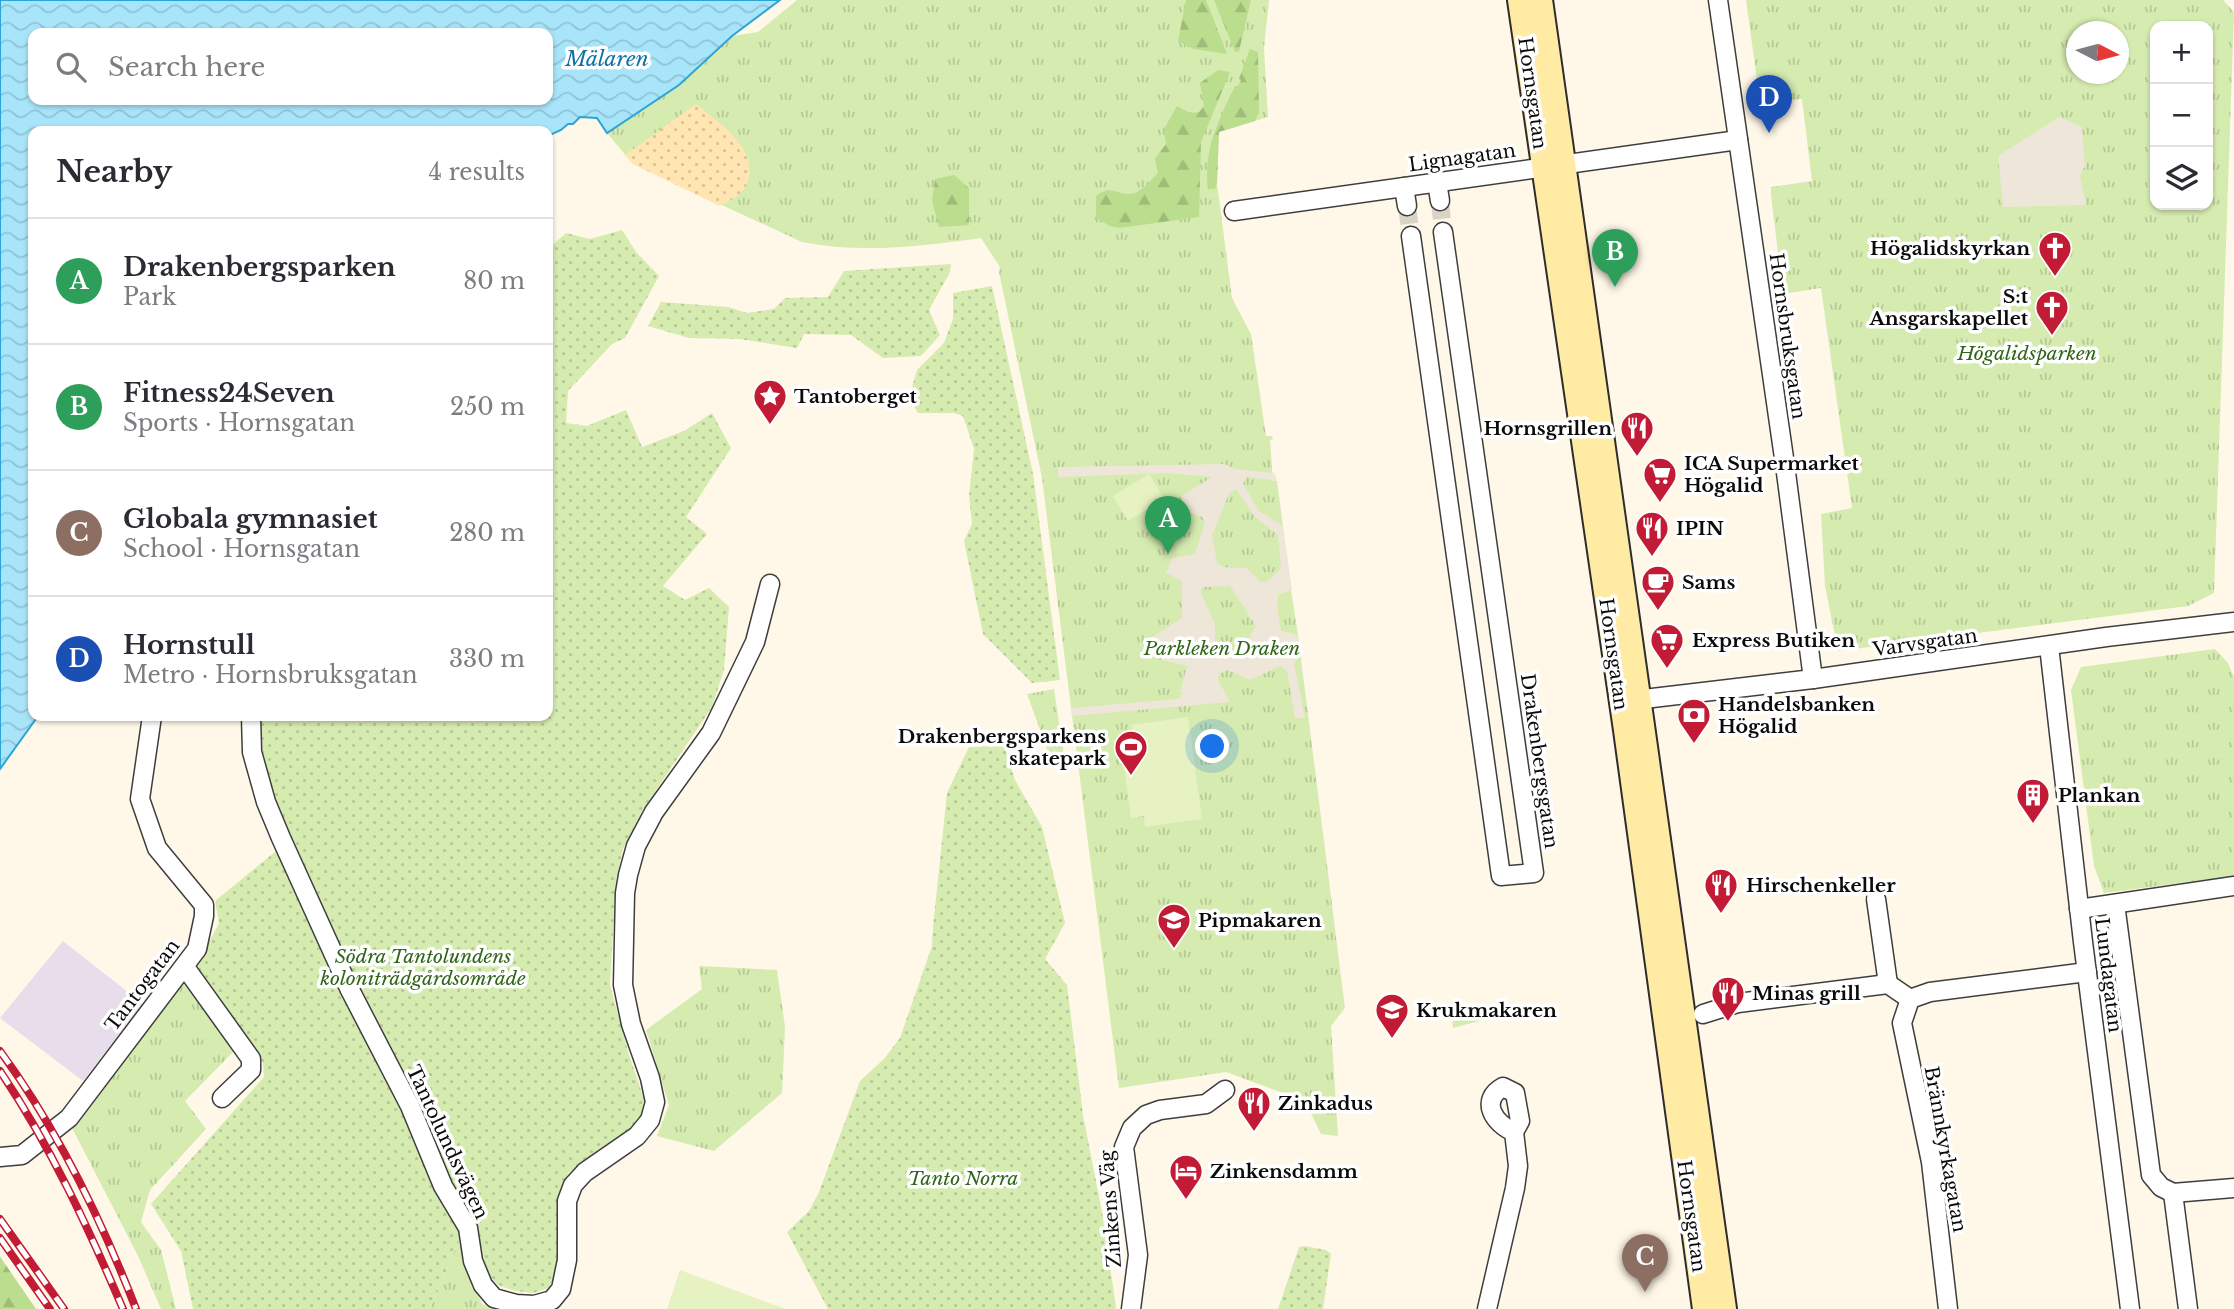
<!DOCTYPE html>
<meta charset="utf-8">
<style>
:root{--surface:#fff;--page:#f2f2f3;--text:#2b2b33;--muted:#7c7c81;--line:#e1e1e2;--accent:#c21b35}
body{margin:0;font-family:"Libre Baskerville",serif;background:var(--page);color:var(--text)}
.controls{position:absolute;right:21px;top:21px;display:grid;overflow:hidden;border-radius:14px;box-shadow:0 2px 5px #0004}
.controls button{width:63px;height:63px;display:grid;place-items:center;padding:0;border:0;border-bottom:2px solid var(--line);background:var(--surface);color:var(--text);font:35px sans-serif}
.compass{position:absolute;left:2066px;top:21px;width:63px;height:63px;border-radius:50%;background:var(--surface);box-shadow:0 2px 5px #0004;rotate:96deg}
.you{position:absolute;left:1213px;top:747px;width:24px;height:24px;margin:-18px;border:5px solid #fff;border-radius:50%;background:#1a73e8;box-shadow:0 0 0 10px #1a73e833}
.badge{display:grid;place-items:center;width:46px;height:46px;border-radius:50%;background:var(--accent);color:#fff;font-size:23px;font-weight:700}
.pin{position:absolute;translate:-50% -58px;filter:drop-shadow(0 2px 4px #0008)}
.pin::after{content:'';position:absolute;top:37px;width:24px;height:21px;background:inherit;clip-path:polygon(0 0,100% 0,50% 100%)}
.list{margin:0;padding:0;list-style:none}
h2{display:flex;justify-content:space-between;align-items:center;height:91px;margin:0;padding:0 28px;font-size:30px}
h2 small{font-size:23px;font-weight:400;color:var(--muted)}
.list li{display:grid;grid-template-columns:46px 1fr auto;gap:21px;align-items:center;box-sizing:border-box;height:126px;padding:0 28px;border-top:2px solid var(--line)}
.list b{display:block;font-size:26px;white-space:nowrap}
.list p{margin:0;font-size:23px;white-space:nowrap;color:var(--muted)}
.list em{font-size:23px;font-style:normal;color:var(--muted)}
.icon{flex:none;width:38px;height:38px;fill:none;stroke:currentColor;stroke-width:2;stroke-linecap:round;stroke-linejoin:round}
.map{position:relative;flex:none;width:2234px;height:1309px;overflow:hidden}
.search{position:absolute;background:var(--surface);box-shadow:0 2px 5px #0004;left:28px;top:28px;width:525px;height:77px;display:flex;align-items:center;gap:18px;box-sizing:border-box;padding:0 24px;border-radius:14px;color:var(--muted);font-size:26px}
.panel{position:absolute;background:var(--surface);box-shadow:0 2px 5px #0004;left:28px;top:126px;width:525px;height:595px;border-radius:14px}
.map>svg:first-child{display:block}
.industrial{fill:#e8ddeb}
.grass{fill:url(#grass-tufts);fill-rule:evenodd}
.forest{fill:url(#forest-firs)}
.sand{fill:url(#sand-dots)}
.garden{fill:url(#garden-dots)}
.pitch{fill:#e7f2c2}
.plaza{fill:#eee6d8;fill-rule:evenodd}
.water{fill:url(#water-waves);stroke:#2ca4d5;stroke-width:2;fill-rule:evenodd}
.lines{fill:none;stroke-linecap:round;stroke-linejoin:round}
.street-tunnel{stroke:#dad4c7;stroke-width:18;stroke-dasharray:18 9;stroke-linecap:butt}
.street-casing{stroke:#3e3e3e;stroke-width:21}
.secondary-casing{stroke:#2d2d2d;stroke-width:28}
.street{stroke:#fff;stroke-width:18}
.secondary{stroke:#ffeba3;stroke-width:24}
.rail-casing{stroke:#c21b35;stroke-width:8}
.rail{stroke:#fff;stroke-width:5;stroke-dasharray:16;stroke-linecap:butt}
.labels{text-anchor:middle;stroke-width:7;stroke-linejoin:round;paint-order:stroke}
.street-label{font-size:19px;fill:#0b0b0b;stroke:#fff}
.poi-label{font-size:19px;font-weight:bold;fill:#0b0b0b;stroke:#fff;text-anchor:start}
.park-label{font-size:19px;font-style:italic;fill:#306518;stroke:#fff}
.water-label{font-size:21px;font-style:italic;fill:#0d72a3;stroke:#fff}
</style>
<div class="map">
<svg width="2234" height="1309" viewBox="0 0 2234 1309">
<defs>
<pattern id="grass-tufts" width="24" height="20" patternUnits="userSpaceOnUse" patternTransform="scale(1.75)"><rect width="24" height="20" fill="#d5ebb0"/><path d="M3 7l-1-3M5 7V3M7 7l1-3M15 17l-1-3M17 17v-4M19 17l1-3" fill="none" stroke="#b6c896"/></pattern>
<pattern id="forest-firs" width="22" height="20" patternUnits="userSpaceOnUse" patternTransform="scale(1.75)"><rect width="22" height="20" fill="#badd8e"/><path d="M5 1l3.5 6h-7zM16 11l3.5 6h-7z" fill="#9fbc79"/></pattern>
<pattern id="sand-dots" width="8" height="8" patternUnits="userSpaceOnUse" patternTransform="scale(1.75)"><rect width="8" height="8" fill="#fee5b1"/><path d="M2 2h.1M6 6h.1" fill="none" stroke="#d8c397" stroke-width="1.8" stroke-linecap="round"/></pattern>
<pattern id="garden-dots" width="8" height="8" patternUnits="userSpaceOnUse" patternTransform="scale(1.75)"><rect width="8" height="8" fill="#d5ebb0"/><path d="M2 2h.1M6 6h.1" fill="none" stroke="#b6c896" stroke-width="1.8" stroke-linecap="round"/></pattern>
<pattern id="water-waves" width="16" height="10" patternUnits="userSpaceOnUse" patternTransform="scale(1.75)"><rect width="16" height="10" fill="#a9e5fa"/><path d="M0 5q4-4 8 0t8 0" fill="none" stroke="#90c3d5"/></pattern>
</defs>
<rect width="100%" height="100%" fill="#fff8e8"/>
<polygon class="industrial" points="63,941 143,1004 83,1081 0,1018"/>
<g class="grass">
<path d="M797,0h472l-5,48 4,69 -49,15 -2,51 15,115 19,36 15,102h6l1,3 -3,1 3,41h4l6,45 -2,-1 17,110 47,373 -14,18 7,110 -17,-2 -16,-33 -79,-29 -107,16 -77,-610 -43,-206 1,-5 -19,-29c-59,8 -119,16 -179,4l-169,-78 -26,-31 72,-48 53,-49 26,-4z"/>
<path d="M1746,0h477l11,12 -20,581 -26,13 -350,45 -13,-65 -4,-72 31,-6 -31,-220 -38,6 -12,-99v-8l41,-6 -10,-82 -42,3zM2155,26h53v179h-53zM2076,32h42v42h-42z"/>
<polygon points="2215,649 2228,663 2234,677 2234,876 2104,893 2094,866 2071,690 2081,667"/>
<polygon points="1054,689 1064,756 1051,760 1027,694"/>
<polygon points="699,966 777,970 785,1027 782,1093 714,1151 657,1136 669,1105 646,1030 702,989"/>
<polygon points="179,983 193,984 238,1047 185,1101 206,1129 150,1190 141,1222 161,1250 176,1309 161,1309 138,1256 70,1124"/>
<polygon points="1485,1004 1486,1019 1453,1028 1451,1007"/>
<polygon points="459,1241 471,1280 482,1304 494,1309 430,1309"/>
</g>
<g class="forest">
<polygon points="1186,0 1206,0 1227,54 1194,49 1178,41"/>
<polygon points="1214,0 1251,0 1239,51 1235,52"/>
<path d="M1250,49l8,3 1,61 -4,8 -36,11 -2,51 -2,6h-7c-5,-39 11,-70 27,-103h3l3,-6 -2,-1z"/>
<path d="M1218,70l12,2 -29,70 -2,75 -80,11 -9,-2 -14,-8v-22c15,-12 19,-1 34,-2 10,0 21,-14 28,-21l-3,-14 11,-15 -2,-15 13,-23 13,7 9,-1 5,-6 -4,-23z"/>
<polygon points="954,175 969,188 969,225 939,227 932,201 935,179"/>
<polygon points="0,1256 1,1258 36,1309 0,1309"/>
</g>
<path class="sand" d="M696,104c22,18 68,48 50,82 -5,10 -17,15 -26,20l-87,-42 -8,-9z"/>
<g class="garden">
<path d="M622,230l14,22 23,24 -34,62 -13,6 -44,47 -2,32 21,3 39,-16 16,37 42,-16 28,-18 19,35 -45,69 21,17 -44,52 22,14 24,-12 20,19 -5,63 -12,37 -70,104 -19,38 -7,31 -6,105 19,70 15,44 -1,13 -5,11 -17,17 -52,32 -7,12 -4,90 -10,14 -15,5 -18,-2 -17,-6 -12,-13 -11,-27 -3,-14 -13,10 -29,68h-237l-12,-58 -30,-47 113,-127 -1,-14 -67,-96 23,-44 -4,-22 61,-50 10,-12c-13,-41 -25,-80 -27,-123h289v-467l18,-16 24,6z"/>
<polygon points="951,264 950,272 929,310 940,335 921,356 883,358 851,335 804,334 797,348 740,339 689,338 648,326 661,302 728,307 747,313 774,309 785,298 828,297 844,271"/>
<polygon points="992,286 1033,474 1060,680 1032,683 983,634 964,541 972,524 969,496 974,449 963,416 954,413 918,413 909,398 917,370 944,343 953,319 953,293"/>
<polygon points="1004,746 1015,780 1042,827 1065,923 1045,959 1067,985 1083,1115 1102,1212 1116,1307 1115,1309 828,1309 787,1232 809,1211 819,1192 860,1081 884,1059 900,1038 932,946 933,927 947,793 969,747"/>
<polygon points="1304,1246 1326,1250 1331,1254 1323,1309 1278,1309 1299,1247"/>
</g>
<g class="pitch">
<polygon points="1149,474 1164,499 1128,521 1113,496"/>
<polygon points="1188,717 1202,819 1145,827 1144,816 1131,818 1120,738 1133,736 1131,725"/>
<polygon points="680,1270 786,1309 667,1309"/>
</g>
<g class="plaza">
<polygon points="2059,117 2082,127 2085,166 2080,175 2086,205 2003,207 1998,156"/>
<path d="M1225,464l10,5 39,4 2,4 1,4 -30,-4 -4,6 15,27 25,16 9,64 -14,5 -1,9 4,27 17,4 3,20 -7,8 11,55h-10l-8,-47 -7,-5 -30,14 -22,-10 -9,4 -1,6 12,22 -158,14 -1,-8 107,-9 5,-6 -3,-1 7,-26 -25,-6 -13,-21 33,-21v-37l-16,-8 6,-15 23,-4 10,-32 -3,-5 -13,-5 -8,-16 31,-19 -43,-4 -111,4v-10zM1236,489l19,28 23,18 3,34 -15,13h-5l-15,-14 -23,-1 -6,-4 -5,-28 17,-41zM1230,586l26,40 -17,29 -24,-10v-21l-14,-31 2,-6z"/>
</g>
<path class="water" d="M0,0h780l-48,36 -53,49 -72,48 -10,-15 -17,-1 -7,7h-5l-7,6 -13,6v-5h-515v585h5l-38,53zM33,33h515v67h-515z"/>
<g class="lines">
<g class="street-tunnel">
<polyline points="1440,201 1443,232"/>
<polyline points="1407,206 1411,236"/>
</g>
<defs>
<g id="street">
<polyline points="1718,0 1785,465 1813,679"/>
<polyline points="1437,182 1440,201"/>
<polyline points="1404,187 1407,206"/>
<polyline points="1234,211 1738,140"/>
<polyline points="1411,236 1501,876 1534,873 1443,232"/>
<polyline points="2049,646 2083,942 2130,1309"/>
<polyline points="1627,701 1813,679 2106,637 2234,622"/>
<polyline points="251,716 252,752 266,802 281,838 349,988 410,1106 443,1186 468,1228 473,1261 483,1285 494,1298 516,1304 534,1305 552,1300 561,1289 567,1260 567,1201 573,1185 585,1172 637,1136 650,1120 655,1102 650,1078 631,1024 623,985 625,893 628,875 636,846 654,812 711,733 755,642 770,584"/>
<polyline points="1876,899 1888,984"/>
<polyline points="2115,904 2151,1175 2161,1187 2173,1193"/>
<polyline points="2079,909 2234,886"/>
<polyline points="185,967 251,1059 251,1070 222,1098"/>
<polyline points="1910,999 1902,1023 1931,1162 1948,1309"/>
<polyline points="1910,999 1930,992 2087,972"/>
<polyline points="1703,1014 1738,1003 1888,984 1910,999"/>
<polyline points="0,1157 22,1155 69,1118 197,949 204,916 204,905 157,848 140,799 152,716"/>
<polyline points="2173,1193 2188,1309"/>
<polyline points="2173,1193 2234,1188"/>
<polyline points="1131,1309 1138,1255 1124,1147 1132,1128 1146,1115 1160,1110 1206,1104 1225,1090"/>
<path d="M1487,1309l28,-121 3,-22 -4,-34 6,-11 -5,-28 -12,-6c-24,13 -9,37 11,45"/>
</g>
<g id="secondary">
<polyline points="1520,0 1626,730 1705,1309"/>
<polyline points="1540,0 1724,1309"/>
</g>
</defs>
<use href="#street" class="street-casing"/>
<use href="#secondary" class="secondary-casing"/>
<use href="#street" class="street"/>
<use href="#secondary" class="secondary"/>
<defs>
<g id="rail">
<path d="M0,1051c56,76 102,170 136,258"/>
<path d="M0,1071c50,74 88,156 123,238"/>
<polyline points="0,1219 64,1309"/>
<polyline points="0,1238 50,1309"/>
</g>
</defs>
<use href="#rail" class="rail-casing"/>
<use href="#rail" class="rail"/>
</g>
<defs>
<symbol id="church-pin" viewBox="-11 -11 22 30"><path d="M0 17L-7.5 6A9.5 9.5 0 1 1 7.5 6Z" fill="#c21b35" stroke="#fff"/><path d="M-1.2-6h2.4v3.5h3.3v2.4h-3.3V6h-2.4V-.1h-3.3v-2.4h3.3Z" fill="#fff"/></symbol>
<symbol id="sight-pin" viewBox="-11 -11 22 30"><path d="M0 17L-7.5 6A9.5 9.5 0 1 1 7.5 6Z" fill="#c21b35" stroke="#fff"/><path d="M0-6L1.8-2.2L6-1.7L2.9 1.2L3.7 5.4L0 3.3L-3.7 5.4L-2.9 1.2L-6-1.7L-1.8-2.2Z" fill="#fff"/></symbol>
<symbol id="restaurant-pin" viewBox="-11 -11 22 30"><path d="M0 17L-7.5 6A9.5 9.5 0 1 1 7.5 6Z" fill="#c21b35" stroke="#fff"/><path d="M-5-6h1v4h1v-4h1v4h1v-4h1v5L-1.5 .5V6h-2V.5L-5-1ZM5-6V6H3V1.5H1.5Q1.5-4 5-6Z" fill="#fff"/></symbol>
<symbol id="supermarket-pin" viewBox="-11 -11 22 30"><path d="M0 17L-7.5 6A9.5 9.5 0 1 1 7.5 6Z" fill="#c21b35" stroke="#fff"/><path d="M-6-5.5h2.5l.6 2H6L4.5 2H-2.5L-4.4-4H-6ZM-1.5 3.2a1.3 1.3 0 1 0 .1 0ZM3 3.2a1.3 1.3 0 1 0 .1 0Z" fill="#fff"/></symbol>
<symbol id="cafe-pin" viewBox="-11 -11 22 30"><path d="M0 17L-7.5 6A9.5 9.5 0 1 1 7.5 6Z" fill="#c21b35" stroke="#fff"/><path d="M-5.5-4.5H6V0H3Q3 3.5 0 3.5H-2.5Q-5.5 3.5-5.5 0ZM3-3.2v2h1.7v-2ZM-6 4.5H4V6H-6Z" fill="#fff"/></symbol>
<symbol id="bank-pin" viewBox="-11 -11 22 30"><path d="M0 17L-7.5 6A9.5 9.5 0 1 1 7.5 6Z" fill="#c21b35" stroke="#fff"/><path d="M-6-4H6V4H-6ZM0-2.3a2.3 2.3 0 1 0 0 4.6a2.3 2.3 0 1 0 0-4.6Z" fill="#fff"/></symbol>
<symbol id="stadium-pin" viewBox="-11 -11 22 30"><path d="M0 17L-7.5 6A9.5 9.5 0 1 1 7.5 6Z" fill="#c21b35" stroke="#fff"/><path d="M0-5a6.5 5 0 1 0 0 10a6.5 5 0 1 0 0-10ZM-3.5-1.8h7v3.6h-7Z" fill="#fff"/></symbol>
<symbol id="building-pin" viewBox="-11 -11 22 30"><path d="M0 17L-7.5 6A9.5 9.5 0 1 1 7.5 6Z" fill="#c21b35" stroke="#fff"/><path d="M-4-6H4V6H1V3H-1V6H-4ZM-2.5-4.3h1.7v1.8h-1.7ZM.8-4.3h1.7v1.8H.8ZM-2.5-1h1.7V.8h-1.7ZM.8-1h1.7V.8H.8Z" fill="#fff"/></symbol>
<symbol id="school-pin" viewBox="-11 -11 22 30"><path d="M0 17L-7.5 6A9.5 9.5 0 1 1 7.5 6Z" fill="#c21b35" stroke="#fff"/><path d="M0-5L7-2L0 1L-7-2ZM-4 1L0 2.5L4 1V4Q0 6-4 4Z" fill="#fff"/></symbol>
<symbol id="hotel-pin" viewBox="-11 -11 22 30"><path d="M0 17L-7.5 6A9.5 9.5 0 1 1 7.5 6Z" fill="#c21b35" stroke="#fff"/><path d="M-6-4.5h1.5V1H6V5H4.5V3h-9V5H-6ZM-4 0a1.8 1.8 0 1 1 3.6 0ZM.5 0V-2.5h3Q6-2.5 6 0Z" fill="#fff"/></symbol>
</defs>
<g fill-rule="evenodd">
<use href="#church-pin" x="2036" y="229" width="38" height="52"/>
<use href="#church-pin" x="2033" y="288" width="38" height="52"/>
<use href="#sight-pin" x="751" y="377" width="38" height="52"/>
<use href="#restaurant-pin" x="1618" y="409" width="38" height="52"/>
<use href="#supermarket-pin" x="1641" y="455" width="38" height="52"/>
<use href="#restaurant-pin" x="1633" y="509" width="38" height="52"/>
<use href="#cafe-pin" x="1639" y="563" width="38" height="52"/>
<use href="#supermarket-pin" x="1648" y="621" width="38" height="52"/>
<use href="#bank-pin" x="1675" y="696" width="38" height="52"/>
<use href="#stadium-pin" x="1112" y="728" width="38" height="52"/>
<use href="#building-pin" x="2014" y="776" width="38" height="52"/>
<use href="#restaurant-pin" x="1702" y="866" width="38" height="52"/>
<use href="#school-pin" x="1155" y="901" width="38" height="52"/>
<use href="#restaurant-pin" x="1709" y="974" width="38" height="52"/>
<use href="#school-pin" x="1373" y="991" width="38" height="52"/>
<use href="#restaurant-pin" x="1235" y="1084" width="38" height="52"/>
<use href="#hotel-pin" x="1167" y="1152" width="38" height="52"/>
</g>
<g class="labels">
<g class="street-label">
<text transform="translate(1533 93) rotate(82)" y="7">Hornsgatan</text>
<text transform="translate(1462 157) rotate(-8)" y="7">Lignagatan</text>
<text transform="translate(1788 336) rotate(82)" y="7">Hornsbruksgatan</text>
<text transform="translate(1925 642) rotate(-8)" y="7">Varvsgatan</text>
<text transform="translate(1614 654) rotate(82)" y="7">Hornsgatan</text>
<text transform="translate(1540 761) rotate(82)" y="7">Drakenbergsgatan</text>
<text transform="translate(2109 975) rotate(83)" y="7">Lundagatan</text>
<text transform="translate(142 985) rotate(-53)" y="7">Tantogatan</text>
<text transform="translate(448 1142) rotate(65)" y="7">Tantolundsvägen</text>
<text transform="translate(1946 1149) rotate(80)" y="7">Brännkyrkagatan</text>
<text transform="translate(1110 1209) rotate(-94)" y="7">Zinkens Väg</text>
<text transform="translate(1692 1216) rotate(82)" y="7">Hornsgatan</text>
</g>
<g class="poi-label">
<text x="2030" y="255" text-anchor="end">Högalidskyrkan</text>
<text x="2028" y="303" text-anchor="end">S:t<tspan x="2028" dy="22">Ansgarskapellet</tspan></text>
<text x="794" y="403">Tantoberget</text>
<text x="1612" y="435" text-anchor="end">Hornsgrillen</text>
<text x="1684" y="470">ICA Supermarket<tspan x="1684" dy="22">Högalid</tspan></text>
<text x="1676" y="535">IPIN</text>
<text x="1682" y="589">Sams</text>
<text x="1692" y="647">Express Butiken</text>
<text x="1718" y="711">Handelsbanken<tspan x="1718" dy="22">Högalid</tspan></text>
<text x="1106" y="743" text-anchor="end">Drakenbergsparkens<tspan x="1106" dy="22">skatepark</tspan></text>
<text x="2058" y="802">Plankan</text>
<text x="1746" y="892">Hirschenkeller</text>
<text x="1198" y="927">Pipmakaren</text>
<text x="1752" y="1000">Minas grill</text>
<text x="1416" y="1017">Krukmakaren</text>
<text x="1278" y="1110">Zinkadus</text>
<text x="1210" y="1178">Zinkensdamm</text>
</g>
<g class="park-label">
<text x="2027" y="360">Högalidsparken</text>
<text x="1222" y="655">Parkleken Draken</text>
<text x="423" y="963">Södra Tantolundens<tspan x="423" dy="22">koloniträdgårdsområde</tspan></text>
<text x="963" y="1185">Tanto Norra</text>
</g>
<g class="water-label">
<text x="607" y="66">Mälaren</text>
</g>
</g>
</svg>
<div class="controls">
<button>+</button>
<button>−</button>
<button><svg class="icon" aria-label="layers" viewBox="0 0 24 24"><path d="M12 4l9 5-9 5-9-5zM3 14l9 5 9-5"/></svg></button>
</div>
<svg class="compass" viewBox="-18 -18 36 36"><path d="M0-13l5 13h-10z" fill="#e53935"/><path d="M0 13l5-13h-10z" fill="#7c7c81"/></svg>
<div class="you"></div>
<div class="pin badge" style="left:1168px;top:554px;background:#2e9e5b">A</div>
<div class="pin badge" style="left:1615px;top:287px;background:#2e9e5b">B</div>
<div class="pin badge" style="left:1645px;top:1292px;background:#8d6e63">C</div>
<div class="pin badge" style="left:1769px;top:133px;background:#1a4fb4">D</div>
<div class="search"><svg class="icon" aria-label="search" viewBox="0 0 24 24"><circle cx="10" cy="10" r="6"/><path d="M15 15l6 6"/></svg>Search here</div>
<section class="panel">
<h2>Nearby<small>4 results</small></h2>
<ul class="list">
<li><span class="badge" style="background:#2e9e5b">A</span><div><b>Drakenbergsparken</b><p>Park</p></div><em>80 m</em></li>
<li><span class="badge" style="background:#2e9e5b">B</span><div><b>Fitness24Seven</b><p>Sports · Hornsgatan</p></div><em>250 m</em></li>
<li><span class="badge" style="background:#8d6e63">C</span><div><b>Globala gymnasiet</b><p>School · Hornsgatan</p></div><em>280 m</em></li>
<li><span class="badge" style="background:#1a4fb4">D</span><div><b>Hornstull</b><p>Metro · Hornsbruksgatan</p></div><em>330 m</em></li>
</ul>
</section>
</div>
